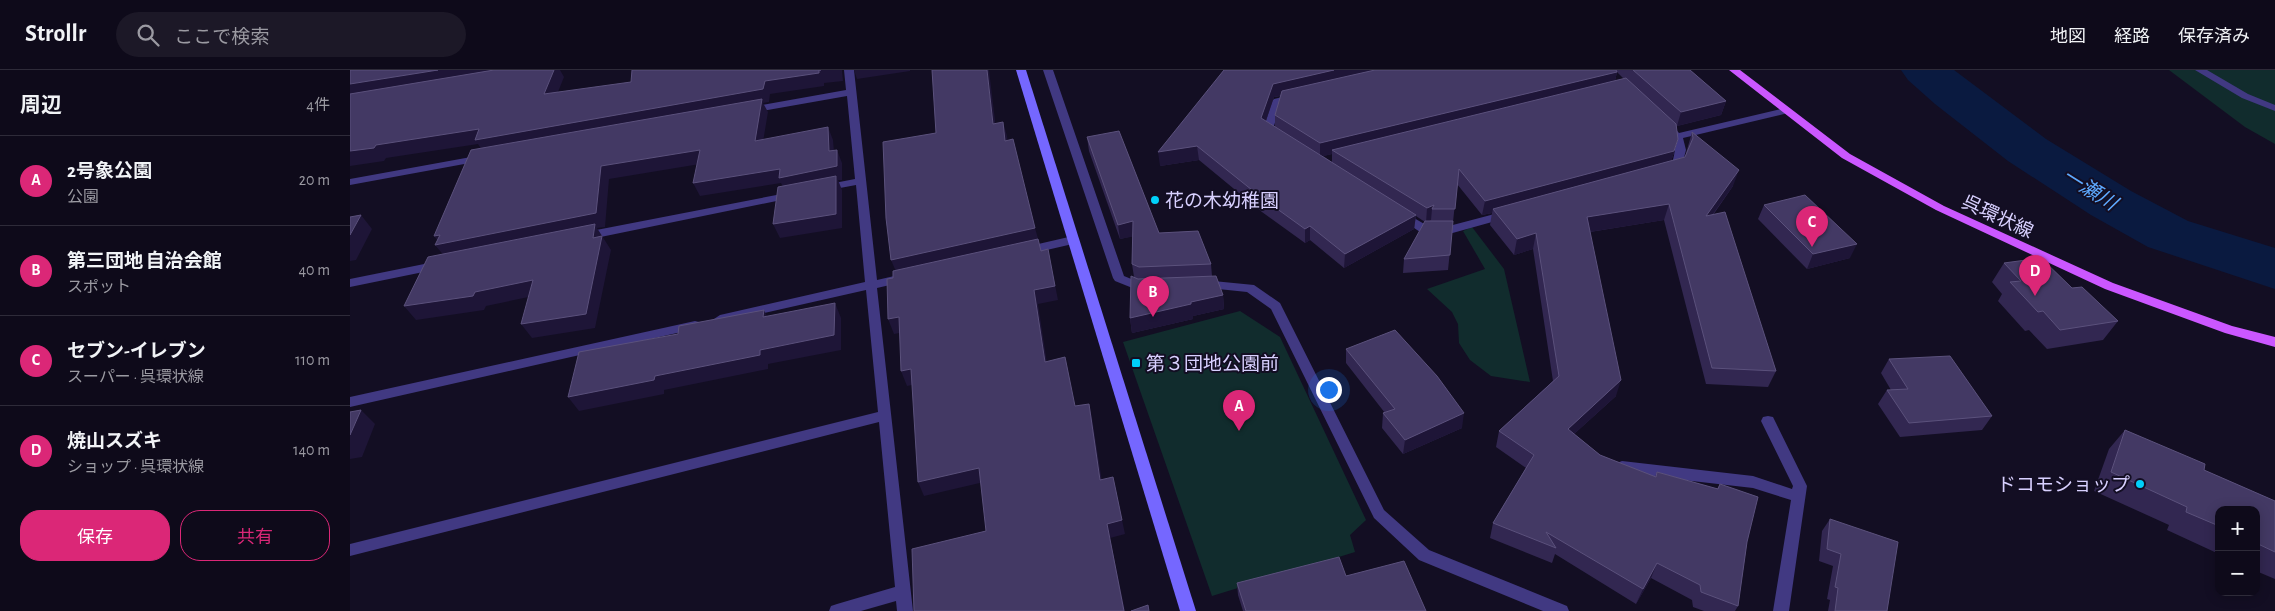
<!DOCTYPE html>
<html lang="ja">
<meta charset="utf-8">
<style>
:root{--surface:#0e0a1a;--page:#1c1827;--text:#f1f3f6;--muted:#9b9aa2;--line:#2e2b39;--accent:#db2777}
body{margin:0;font-family:"Alegreya Sans","Noto Sans JP",sans-serif;background:var(--page);color:var(--text)}
.controls{position:absolute;right:15px;bottom:15px;display:grid;overflow:hidden;border-radius:10px;box-shadow:0 2px 12px #0003}
.controls button{width:45px;height:45px;display:grid;place-items:center;padding:0;border:0;border-bottom:1px solid var(--line);background:var(--surface);color:var(--text);font:25px sans-serif}
.you{position:absolute;left:978px;top:319px;width:18px;height:18px;margin:-12px;border:4px solid #fff;border-radius:50%;background:#1a73e8;box-shadow:0 0 0 8px #1a73e833}
.badge{display:grid;place-items:center;width:32px;height:32px;border-radius:50%;background:var(--accent);color:#fff;font-size:16px;font-weight:700}
.pin{position:absolute;translate:-50% -41px;filter:drop-shadow(0 1px 2px #0008)}
.pin::after{content:'';position:absolute;top:26px;width:18px;height:15px;background:inherit;clip-path:polygon(0 0,100% 0,50% 100%)}
.list{margin:0;padding:0;list-style:none}
h2{display:flex;justify-content:space-between;align-items:center;height:65px;margin:0;padding:0 20px;font-size:21px}
h2 small{font-size:16px;font-weight:400;color:var(--muted)}
.list li{display:grid;grid-template-columns:32px 1fr auto;gap:15px;align-items:center;box-sizing:border-box;height:90px;padding:0 20px;border-top:1px solid var(--line)}
.list b{display:block;font-size:19px;white-space:nowrap}
.list p{margin:0;font-size:16px;white-space:nowrap;color:var(--muted)}
.list em{font-size:16px;font-style:normal;color:var(--muted)}
.actions{display:flex;gap:10px;padding:15px 20px}
.actions a{flex:1;padding:11px 0;border:1px solid var(--accent);border-radius:20px;text-align:center;font-size:18px;color:var(--accent)}
.actions .main{background:var(--accent);color:#fff}
.icon{flex:none;width:28px;height:28px;fill:none;stroke:currentColor;stroke-width:2;stroke-linecap:round;stroke-linejoin:round}
.map{position:relative;flex:none;width:1925px;height:541px;overflow:hidden}
header{display:flex;align-items:center;gap:30px;box-sizing:border-box;height:70px;padding:0 25px;background:var(--surface);border-bottom:1px solid var(--line)}
header strong{font-size:24px}
nav{display:flex;gap:28px;margin-inline-start:auto;font-size:18px}
.search{width:350px;height:45px;background:var(--page);display:flex;align-items:center;gap:12px;box-sizing:border-box;padding:0 18px;border-radius:28px;color:var(--muted);font-size:19px}
main{display:flex}
aside{flex:1;background:var(--surface)}
.map>svg:first-child{display:block}
.green{fill:#112c2d}
.lines{fill:none;stroke-linecap:round;stroke-linejoin:round}
.river{fill:#0a1a40;fill-rule:evenodd}
.street{fill:#413982;fill-rule:evenodd}
.secondary{fill:#7567ff;fill-rule:evenodd}
.primary{fill:#cb57ff;fill-rule:evenodd}
.wall{fill:#322751;fill-rule:evenodd}
.shaded-wall{fill:#1e1537}
.building{fill:#433964;stroke:#5b517c}
.poi-dot{fill:#00d0fa;stroke:#130e23;stroke-width:2}
.labels{text-anchor:middle;stroke-width:4;stroke-linejoin:round;paint-order:stroke}
.poi-label{font-size:19px;fill:#d8d0ff;stroke:#130e23;text-anchor:start}
.street-label{font-size:19px;fill:#d8d0ff;stroke:#130e23}
.water-label{font-size:20px;font-style:italic;fill:#5ea9ff;stroke:#130e23}
</style>
<header>
<strong>Strollr</strong>
<div class="search"><svg class="icon" aria-label="search" viewBox="0 0 24 24"><circle cx="10" cy="10" r="6"/><path d="M15 15l6 6"/></svg>ここで検索</div>
<nav><a>地図</a><a>経路</a><a>保存済み</a></nav>
</header>
<main>
<aside>
<h2>周辺<small>4件</small></h2>
<ul class="list">
<li><span class="badge">A</span><div><b>2号象公園</b><p>公園</p></div><em>20 m</em></li>
<li><span class="badge">B</span><div><b>第三団地 自治会館</b><p>スポット</p></div><em>40 m</em></li>
<li><span class="badge">C</span><div><b>セブン-イレブン</b><p>スーパー · 呉環状線</p></div><em>110 m</em></li>
<li><span class="badge">D</span><div><b>焼山スズキ</b><p>ショップ · 呉環状線</p></div><em>140 m</em></li>
</ul>
<div class="actions"><a class="main">保存</a><a>共有</a></div>
</aside>
<div class="map">
<svg width="1925" height="541" viewBox="0 0 1925 541">
<rect width="100%" height="100%" fill="#130e23"/>
<g class="green">
<polygon points="1819,0 1925,0 1925,74 1895,57"/>
<polygon points="1122,157 1154,199 1180,312 1141,306 1120,290 1109,273 1108,254 1102,242 1077,219 1135,199 1113,161"/>
<polygon points="890,241 930,267 1016,450 1000,465 1005,482 862,526 773,272"/>
</g>
<g class="lines">
<polygon class="river" points="1551,0 1604,0 1696,69 1781,121 1838,151 1925,178 1925,219 1798,177 1741,145 1658,91 1585,34 1558,10"/>
<g class="street">
<polygon points="494,0 504,0 527,210 553,204 559,208 557,211 527,218 563,541 547,541 546,531 511,541 479,541 481,536 487,534 545,517 529,352 0,486 0,474 528,342 516,220 370,253 364,249 370,245 515,212 506,115 474,121 469,118 474,115 505,109 497,26 400,43 395,40 400,37 496,20"/>
<polygon points="693,0 703,0 774,206 791,213 802,213 804,216 802,219 790,221 765,211 763,208"/>
<polygon points="1845,0 1857,0 1898,24 1925,35 1925,41 1892,28"/>
<polygon points="945,24 948,25 948,29 931,33 923,59 930,65 929,67 921,67 913,60 922,31 924,29"/>
<path d="M1435,38l3,1v4l-105,25 3,12 -5,19 -9,4 -5,-3 4,-3c7,-23 4,-25 -10,-42l1,-2h8l9,10z"/>
<polygon points="132,85 137,88 136,90 0,115 0,109"/>
<polygon points="442,122 446,123 447,125 446,127 236,170 230,166 236,162"/>
<polygon points="1052,141 1076,155 1099,156 1156,141 1162,145 1160,147 1099,164 1070,162 1048,147 1046,145"/>
<polygon points="723,166 729,170 727,173 675,185 669,181 671,178"/>
<polygon points="89,191 95,195 93,198 0,217 0,209"/>
<polygon points="853,210 904,215 930,233 1034,440 1079,480 1217,536 1219,541 1193,541 1069,490 1024,448 921,239 897,222 849,217 847,214 849,211"/>
<polygon points="345,251 349,252 351,255 349,258 0,337 0,327"/>
<polygon points="1418,346 1423,347 1457,416 1439,541 1423,541 1441,430 1403,418 1272,403 1267,401 1265,397 1267,393 1272,391 1403,406 1442,419 1443,416 1411,351 1413,347"/>
</g>
<polygon class="secondary" points="666,0 676,0 846,541 830,541"/>
<polygon class="primary" points="1379,0 1390,0 1500,84 1594,136 1763,213 1882,256 1925,267 1925,277 1875,263 1755,219 1586,140 1492,88"/>
</g>
<g class="wall">
<path d="M874,0h466l36,31 -5,14 -44,11v-1l-3,28 -3,8 14,-4 7,-25 41,54 -20,29 63,156 -8,16 -62,-3 -42,-164 -74,12 26,164 -42,38 26,21 55,22 2,-5 60,17 3,-5 27,58 -9,64 -3,5h-31l-11,-4 -1,-7 -41,-22 -15,26 -81,-50 -3,9 -62,-25 3,-15 33,-55 -30,-21 3,-16 54,-50 -20,-132 -19,6 -24,-30 2,-12 -10,2 -25,-31 -9,86 -45,3 1,-14 21,-37 -9,-6 -2,13 -70,39 -34,-28 -5,3 -43,-31 -63,-52 -39,6zM1267,2l7,7 -9,2zM931,26l-6,19v12l-9,-6 8,-24zM982,84v8l-9,-6z"/>
<polygon points="737,67 809,163 861,194 862,206 873,225 874,239 843,246 843,249 782,263 780,248 784,207 782,194 783,166 770,169 739,81"/>
<polygon points="1414,135 1500,188 1457,199 1408,149"/>
<polygon points="1654,193 1722,218 1768,251 1753,270 1697,279 1679,260 1675,261 1648,231 1652,224 1642,212"/>
<polygon points="996,279 1112,358 1053,384 1032,358 1033,343 1035,343 996,293"/>
<polygon points="1539,289 1642,346 1632,360 1550,367 1528,334 1537,320 1541,320 1531,303"/>
<polygon points="1775,360 1854,400 1925,431 1925,509 1906,501 1906,440 1869,440 1869,484 1817,460 1819,455 1744,421 1759,379"/>
<polygon points="1480,449 1537,541 1478,541 1480,530 1477,529 1483,496 1469,491 1472,461"/>
<polygon points="996,506 1076,541 893,541 888,525 887,513"/>
</g>
<g class="shaded-wall">
<polygon points="88,0 176,0 0,29 0,14"/>
<polygon points="200,0 210,0 214,7 202,37 194,24"/>
<polygon points="469,0 492,0 493,11 474,13 474,16 420,24 419,32 413,33 418,42 411,84 405,71 134,83 128,74 36,88 34,91 0,96 0,81 26,75 415,11"/>
<polygon points="504,0 560,0 560,1 507,9"/>
<polygon points="637,0 639,0 647,67 643,54"/>
<polygon points="984,0 1042,0 924,27 912,62 911,48 923,14"/>
<polygon points="1267,2 1264,15 982,80 982,84 970,87 970,73"/>
<polygon points="1376,31 1371,45 1327,56 1331,42"/>
<polygon points="653,52 657,66 659,84 655,71"/>
<polygon points="478,57 483,70 485,94 479,81"/>
<polygon points="1328,69 1320,95 1143,139 1142,143 1132,145 1135,131"/>
<polygon points="847,76 849,90 810,96 808,82"/>
<polygon points="350,80 356,93 259,109 255,157 247,158 261,180 245,258 182,268 171,254 250,177 96,188 85,175 90,174 84,166 251,96"/>
<polygon points="487,80 492,93 492,110 488,110 492,120 492,158 430,168 423,154 435,121 431,113 350,126 343,113"/>
<polygon points="1389,100 1383,116 1350,162 1356,146"/>
<polygon points="1319,134 1314,150 1233,163 1237,147"/>
<polygon points="1084,135 1082,139 1081,150 1076,153 1077,138"/>
<polygon points="11,145 22,159 6,190 0,191 0,165"/>
<polygon points="1066,145 1064,159 994,198 995,184"/>
<polygon points="783,151 786,166 770,169 768,155"/>
<polygon points="960,156 960,170 955,173 955,159"/>
<polygon points="685,158 689,172 547,204 541,190"/>
<polygon points="1186,163 1183,179 1164,185 1167,169"/>
<polygon points="1507,174 1500,188 1457,199 1463,184"/>
<polygon points="698,179 708,230 688,234 699,306 695,292 684,220"/>
<polygon points="183,210 193,224 136,236 134,240 66,250 54,236"/>
<polygon points="873,225 874,239 843,246 843,249 782,263 780,248 841,232"/>
<polygon points="485,233 491,248 491,280 418,294 418,299 314,320 314,324 229,341 218,327 410,280"/>
<polygon points="414,240 421,255 413,247"/>
<polygon points="549,247 555,262 544,264 538,249"/>
<polygon points="561,299 567,314 557,316 551,301"/>
<polygon points="1271,310 1266,326 1213,374 1218,359"/>
<polygon points="739,334 742,348 754,424 750,410"/>
<polygon points="11,340 25,354 12,387 0,389 0,365"/>
<polygon points="1114,343 1112,358 1053,384 1055,370"/>
<polygon points="629,398 634,412 574,426 568,412"/>
<polygon points="766,421 775,464 760,468 775,541 774,541 757,454"/>
<polygon points="1307,493 1301,508 1286,534 1293,519"/>
</g>
<g class="building">
<polygon points="0,0 88,0 0,14"/>
<polygon points="144,0 204,0 194,24 281,12 282,0 471,0 469,0 469,3 415,11 413,19 125,70 129,59 26,75 24,78 0,81 0,24"/>
<polygon points="582,0 637,0 643,54 653,52 655,71 663,69 685,158 541,190 536,148 533,72 586,63"/>
<polygon points="874,0 984,0 923,14 911,48 1066,145 995,184 960,156 955,159 912,128 847,76 808,82"/>
<polygon points="1025,0 1266,0 1267,2 970,73 925,45 932,21"/>
<polygon points="1283,0 1340,0 1376,31 1331,42"/>
<polygon points="1276,8 1326,54 1328,69 1324,81 1135,131 1109,99 1105,139 1082,139 1084,135 1077,138 982,80"/>
<polygon points="412,29 405,71 478,57 479,81 487,80 487,96 429,108 430,99 343,113 350,80 251,96 246,143 85,175 90,165 84,166 121,80"/>
<polygon points="769,61 809,163 848,161 861,194 789,197 782,194 783,151 768,155 737,67"/>
<polygon points="1342,62 1389,100 1356,146 1375,142 1426,301 1362,298 1319,134 1237,147 1271,310 1218,359 1250,385 1306,407 1307,402 1368,419 1370,414 1408,427 1397,472 1388,536 1351,522 1350,515 1307,493 1293,519 1196,462 1206,478 1143,453 1184,385 1149,361 1209,306 1186,163 1167,169 1143,139 1335,87 1343,68"/>
<polygon points="486,106 486,144 423,154 428,117"/>
<polygon points="1455,125 1507,174 1463,184 1414,135"/>
<polygon points="11,145 0,165 0,147"/>
<polygon points="1075,151 1103,151 1100,185 1054,189"/>
<polygon points="245,154 243,168 252,166 236,244 171,254 183,210 125,222 123,226 54,236 78,187"/>
<polygon points="688,169 691,181 698,179 705,216 684,220 695,292 715,287 725,336 739,334 750,410 763,407 772,450 757,454 774,541 564,541 562,479 636,461 629,398 568,412 561,299 551,301 549,247 538,249 537,209 543,208 543,201"/>
<polygon points="1691,188 1722,218 1732,217 1768,251 1710,260 1693,241 1688,242 1660,212 1671,211 1654,193"/>
<polygon points="781,206 788,209 866,206 873,225 841,232 841,234 780,248"/>
<polygon points="485,233 484,265 410,280 410,285 305,306 304,310 218,327 229,282 328,264 329,256 414,240 413,247"/>
<polygon points="1045,260 1087,306 1114,343 1055,370 1033,343 1045,339 996,279"/>
<polygon points="1600,286 1642,346 1559,353 1537,320 1558,319 1539,289"/>
<polygon points="11,340 0,365 0,342"/>
<polygon points="1775,360 1855,394 1854,400 1925,431 1925,482 1906,473 1906,440 1869,440 1869,456 1836,442 1837,437 1761,402"/>
<polygon points="1480,449 1548,472 1537,541 1485,541 1488,518 1485,517 1491,484 1477,479"/>
<polygon points="989,487 996,506 1054,491 1076,541 896,541 887,513"/>
<polygon points="798,535 799,541 781,541"/>
</g>
<g class="poi-dot">
<circle cx="805" cy="130" r="5"/>
<rect x="781" y="288" width="10" height="10" rx="2.5"/>
<circle cx="1790" cy="414" r="5"/>
</g>
<g class="labels">
<g class="poi-label">
<text x="815" y="137">花の木幼稚園</text>
<text x="796" y="300">第３団地公園前</text>
<text x="1780" y="421" text-anchor="end">ドコモショップ</text>
</g>
<g class="street-label">
<text transform="translate(1648 146) rotate(25)" y="7">呉環状線</text>
</g>
<g class="water-label">
<text transform="translate(1740 119) rotate(32)" y="7">一瀬川</text>
</g>
</g>
</svg>
<div class="controls">
<button>+</button>
<button>−</button>
</div>
<div class="you"></div>
<div class="pin badge" style="left:889px;top:361px">A</div>
<div class="pin badge" style="left:803px;top:247px">B</div>
<div class="pin badge" style="left:1462px;top:177px">C</div>
<div class="pin badge" style="left:1685px;top:226px">D</div>
</div>
</main>
